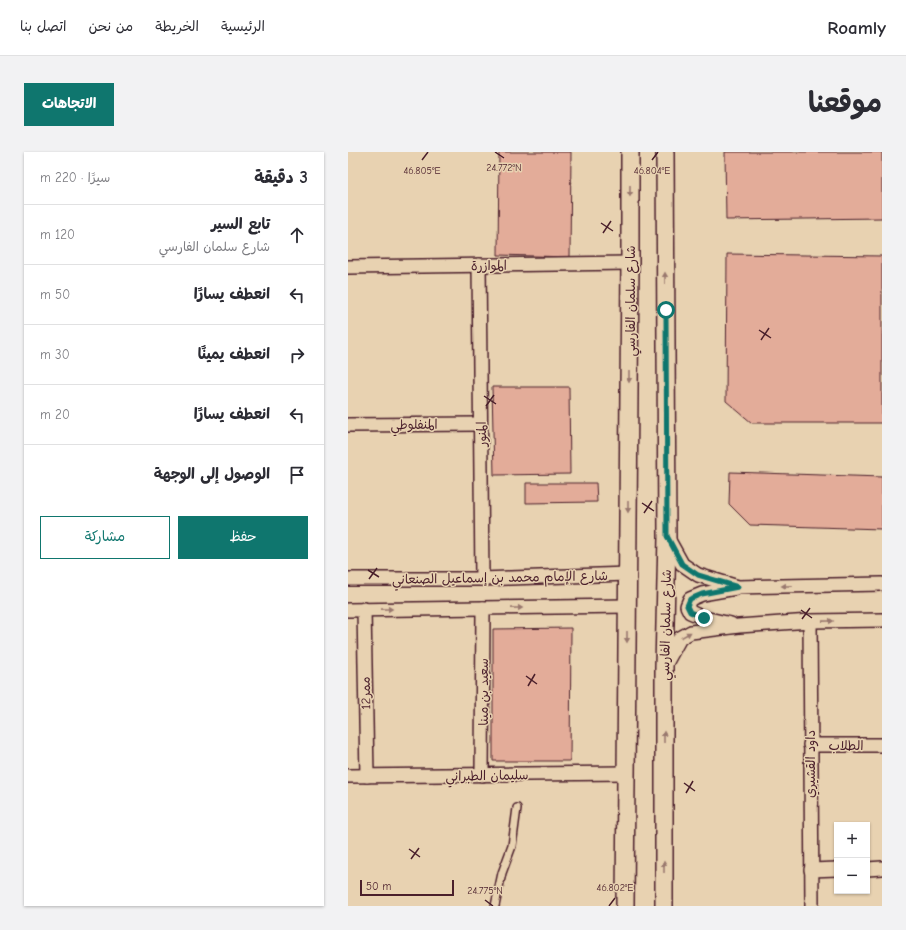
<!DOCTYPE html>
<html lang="ar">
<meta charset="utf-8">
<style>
:root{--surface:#fff;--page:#f2f2f3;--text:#2b2b33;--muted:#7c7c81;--line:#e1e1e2;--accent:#0f766e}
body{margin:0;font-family:"Comic Neue","Playpen Sans Arabic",sans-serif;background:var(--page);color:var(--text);direction:rtl}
.controls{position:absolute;right:12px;bottom:12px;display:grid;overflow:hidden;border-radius:0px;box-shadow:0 1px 3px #0004}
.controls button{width:36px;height:36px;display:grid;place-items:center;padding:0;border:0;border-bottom:1px solid var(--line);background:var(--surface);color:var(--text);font:20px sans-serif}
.scale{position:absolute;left:12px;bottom:10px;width:94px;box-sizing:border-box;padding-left:4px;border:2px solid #4a1f2b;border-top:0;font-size:11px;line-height:14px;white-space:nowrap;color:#4a1f2b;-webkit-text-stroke:3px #e8d2b1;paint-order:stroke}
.stop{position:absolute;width:12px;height:12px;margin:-9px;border:3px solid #0f766e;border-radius:50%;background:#fff}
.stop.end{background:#0f766e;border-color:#fff;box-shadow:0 1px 4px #0008}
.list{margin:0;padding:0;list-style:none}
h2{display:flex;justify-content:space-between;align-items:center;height:52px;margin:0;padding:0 16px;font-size:17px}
h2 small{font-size:13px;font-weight:400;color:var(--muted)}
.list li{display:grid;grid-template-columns:26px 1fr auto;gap:12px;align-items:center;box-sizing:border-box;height:60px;padding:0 16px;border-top:1px solid var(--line)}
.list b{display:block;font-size:15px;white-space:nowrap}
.list p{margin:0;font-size:13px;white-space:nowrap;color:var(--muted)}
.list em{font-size:13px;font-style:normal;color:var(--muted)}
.actions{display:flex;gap:8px;padding:12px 16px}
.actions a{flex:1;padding:9px 0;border:1px solid var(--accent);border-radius:0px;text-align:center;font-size:14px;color:var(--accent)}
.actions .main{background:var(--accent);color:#fff}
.icon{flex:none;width:22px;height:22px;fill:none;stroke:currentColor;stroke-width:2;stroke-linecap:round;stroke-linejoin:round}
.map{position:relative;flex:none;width:534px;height:754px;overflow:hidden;direction:ltr;border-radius:0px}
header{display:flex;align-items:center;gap:24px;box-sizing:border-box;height:56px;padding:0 20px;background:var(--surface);border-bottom:1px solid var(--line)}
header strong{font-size:19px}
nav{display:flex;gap:22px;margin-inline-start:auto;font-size:14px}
.intro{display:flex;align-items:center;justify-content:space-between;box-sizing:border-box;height:96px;padding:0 24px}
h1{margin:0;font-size:28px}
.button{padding:10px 18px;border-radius:0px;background:var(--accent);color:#fff;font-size:14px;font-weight:700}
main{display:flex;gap:24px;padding:0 24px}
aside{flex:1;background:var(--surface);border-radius:0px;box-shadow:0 1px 3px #0004}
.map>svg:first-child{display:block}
.building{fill:#e3ac99;stroke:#4a1f2b}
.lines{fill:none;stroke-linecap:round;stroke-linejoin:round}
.service-casing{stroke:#4a1f2b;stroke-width:10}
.minor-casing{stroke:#4a1f2b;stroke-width:16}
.tertiary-casing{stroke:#4a1f2b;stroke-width:20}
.service{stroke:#e8d2b1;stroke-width:7}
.minor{stroke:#e8d2b1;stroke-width:13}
.tertiary{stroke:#e8d2b1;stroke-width:17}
.oneway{fill:#99786e}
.route{stroke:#0f766e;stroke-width:5}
.ticks{fill:none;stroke:#4a1f2b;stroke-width:1.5}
.labels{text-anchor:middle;stroke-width:3;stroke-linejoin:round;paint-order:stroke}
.street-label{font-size:13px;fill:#4a1f2b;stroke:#e8d2b1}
.ticks-label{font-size:10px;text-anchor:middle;fill:#4a1f2b;stroke:#e8d2b1;stroke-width:3;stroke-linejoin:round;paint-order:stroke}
</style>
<header>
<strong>Roamly</strong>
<nav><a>الرئيسية</a><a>الخريطة</a><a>من نحن</a><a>اتصل بنا</a></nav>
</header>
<div class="intro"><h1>موقعنا</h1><a class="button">الاتجاهات</a></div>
<main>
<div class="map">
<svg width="534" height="754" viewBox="0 0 534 754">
<rect width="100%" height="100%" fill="#e8d2b1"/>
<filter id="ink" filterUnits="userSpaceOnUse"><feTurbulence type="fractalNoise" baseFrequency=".025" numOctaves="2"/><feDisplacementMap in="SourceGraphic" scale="8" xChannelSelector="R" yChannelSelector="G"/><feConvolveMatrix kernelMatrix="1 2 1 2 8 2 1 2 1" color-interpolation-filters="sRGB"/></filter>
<g filter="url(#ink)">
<g class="building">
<polygon points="151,0 223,0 222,105 150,103"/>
<polygon points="377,0 534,0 534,66 378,68"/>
<polygon points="379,102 534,104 534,271 404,271 378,249"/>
<polygon points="144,235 221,235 222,322 146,323"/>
<polygon points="382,320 534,325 534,377 402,373 381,352"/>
<polygon points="178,331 248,331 249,350 178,351"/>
<polygon points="223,476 222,609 145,609 145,477"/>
</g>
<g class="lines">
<defs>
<polyline id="service" points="147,754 154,721 164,694 169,656"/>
<g id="minor">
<polyline points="131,113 134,427"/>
<polyline points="0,115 282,111"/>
<polyline points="0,273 132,272"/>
<polyline points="319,385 334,412 350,423 390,435 534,432"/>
<polyline points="0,427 134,427 280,422"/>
<polyline points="16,457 19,624"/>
<polyline points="0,458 279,454"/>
<polyline points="462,469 464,754"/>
<polyline points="383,472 356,466 342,460 339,454 342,447 354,442 388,436"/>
<polyline points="316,515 332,486 343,480 391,474 462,469 534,468"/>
<polyline points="462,593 534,593"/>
<polyline points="134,623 135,456"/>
<polyline points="0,624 278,621"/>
<polyline points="519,717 534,716"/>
<polyline points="463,718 489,717"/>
</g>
<g id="tertiary">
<polyline points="277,754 282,111 282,0"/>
<polyline points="316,754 316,515 319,385 317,0"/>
</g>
</defs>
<use href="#service" class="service-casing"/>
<use href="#minor" class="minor-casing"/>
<use href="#tertiary" class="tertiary-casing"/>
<use href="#service" class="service"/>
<use href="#minor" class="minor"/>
<use href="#tertiary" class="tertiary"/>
</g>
<defs><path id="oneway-solid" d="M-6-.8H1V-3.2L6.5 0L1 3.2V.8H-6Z"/></defs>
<g class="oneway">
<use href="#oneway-solid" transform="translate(282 39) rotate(90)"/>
<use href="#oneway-solid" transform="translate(317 126) rotate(-90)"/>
<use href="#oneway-solid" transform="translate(281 225) rotate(90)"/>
<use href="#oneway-solid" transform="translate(280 355) rotate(90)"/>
<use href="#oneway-solid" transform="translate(439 434) rotate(179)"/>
<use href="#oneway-solid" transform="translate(169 456) rotate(-1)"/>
<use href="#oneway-solid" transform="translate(39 457) rotate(-1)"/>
<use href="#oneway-solid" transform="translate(480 469) rotate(-1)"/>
<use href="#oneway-solid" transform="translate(338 483) rotate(-29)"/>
<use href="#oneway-solid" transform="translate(279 485) rotate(90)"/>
<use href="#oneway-solid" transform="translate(316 585) rotate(-90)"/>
<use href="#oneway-solid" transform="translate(316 715) rotate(-90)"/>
</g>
</g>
<g class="lines" filter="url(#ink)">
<polyline class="route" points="318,158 319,384 334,412 350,423 390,435 354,442 342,447 339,454 342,460 356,466"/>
</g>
<path class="ticks" d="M147,0l9,6M74,8l6,-8M304,8l6,-8M253,71l12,8M255,81l8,-12M411,178l12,8M413,188l8,-12M136,244l12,8M138,254l8,-11M294,351l12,8M296,361l8,-12M20,418l11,7M21,427l8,-11M453,458l11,8M454,467l8,-11M178,524l11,8M180,534l7,-12M336,631l11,8M338,641l7,-12M61,697l11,8M63,707l8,-11M137,748l8,6M261,754l6,-8"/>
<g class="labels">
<g class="street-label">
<text transform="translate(141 113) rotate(-1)" y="5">الموازرة</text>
<text transform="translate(282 149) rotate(-90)" y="5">شارع سلمان الفارسي</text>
<text transform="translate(66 272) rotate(-1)" y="5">المنفلوطي</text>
<text transform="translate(133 282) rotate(-91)" y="5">المنور</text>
<text transform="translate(152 425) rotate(-1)" y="5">شارع الإمام محمد بن إسماعيل الصنعاني</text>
<text transform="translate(317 473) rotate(-89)" y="5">شارع سلمان الفارسي</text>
<text transform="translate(135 540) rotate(-90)" y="5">سعيد بن مينا</text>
<text transform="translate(17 541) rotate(-91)" y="5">ممر12</text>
<text x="498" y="598">الطلاب</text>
<text transform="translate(462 612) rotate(-90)" y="5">داود القشيري</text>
<text transform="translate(139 623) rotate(-1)" y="5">سليمان الطبراني</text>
</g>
</g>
<g class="ticks-label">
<text x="156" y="19">24.772°N</text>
<text x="74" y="22">46.805°E</text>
<text x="304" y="22">46.804°E</text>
<text x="267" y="739">46.802°E</text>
<text x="137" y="742">24.775°N</text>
</g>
</svg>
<div class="controls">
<button>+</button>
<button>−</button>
</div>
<div class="scale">50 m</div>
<div class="stop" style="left:318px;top:158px"></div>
<div class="stop end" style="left:356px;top:466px"></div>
</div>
<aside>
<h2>3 دقيقة<small>سيرًا · 220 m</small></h2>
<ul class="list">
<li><svg class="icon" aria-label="ahead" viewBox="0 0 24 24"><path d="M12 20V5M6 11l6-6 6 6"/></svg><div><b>تابع السير</b><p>شارع سلمان الفارسي</p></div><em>120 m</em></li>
<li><svg class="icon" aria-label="left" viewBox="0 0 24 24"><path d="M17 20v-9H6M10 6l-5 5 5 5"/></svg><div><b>انعطف يسارًا</b></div><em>50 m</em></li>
<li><svg class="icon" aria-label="right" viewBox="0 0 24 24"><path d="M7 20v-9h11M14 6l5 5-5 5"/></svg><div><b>انعطف يمينًا</b></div><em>30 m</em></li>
<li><svg class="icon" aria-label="left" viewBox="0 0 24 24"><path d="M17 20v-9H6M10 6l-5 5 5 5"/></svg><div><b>انعطف يسارًا</b></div><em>20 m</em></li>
<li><svg class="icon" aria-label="arrive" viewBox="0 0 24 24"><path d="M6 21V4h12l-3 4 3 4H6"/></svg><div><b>الوصول إلى الوجهة</b></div></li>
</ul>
<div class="actions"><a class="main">حفظ</a><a>مشاركة</a></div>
</aside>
</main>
